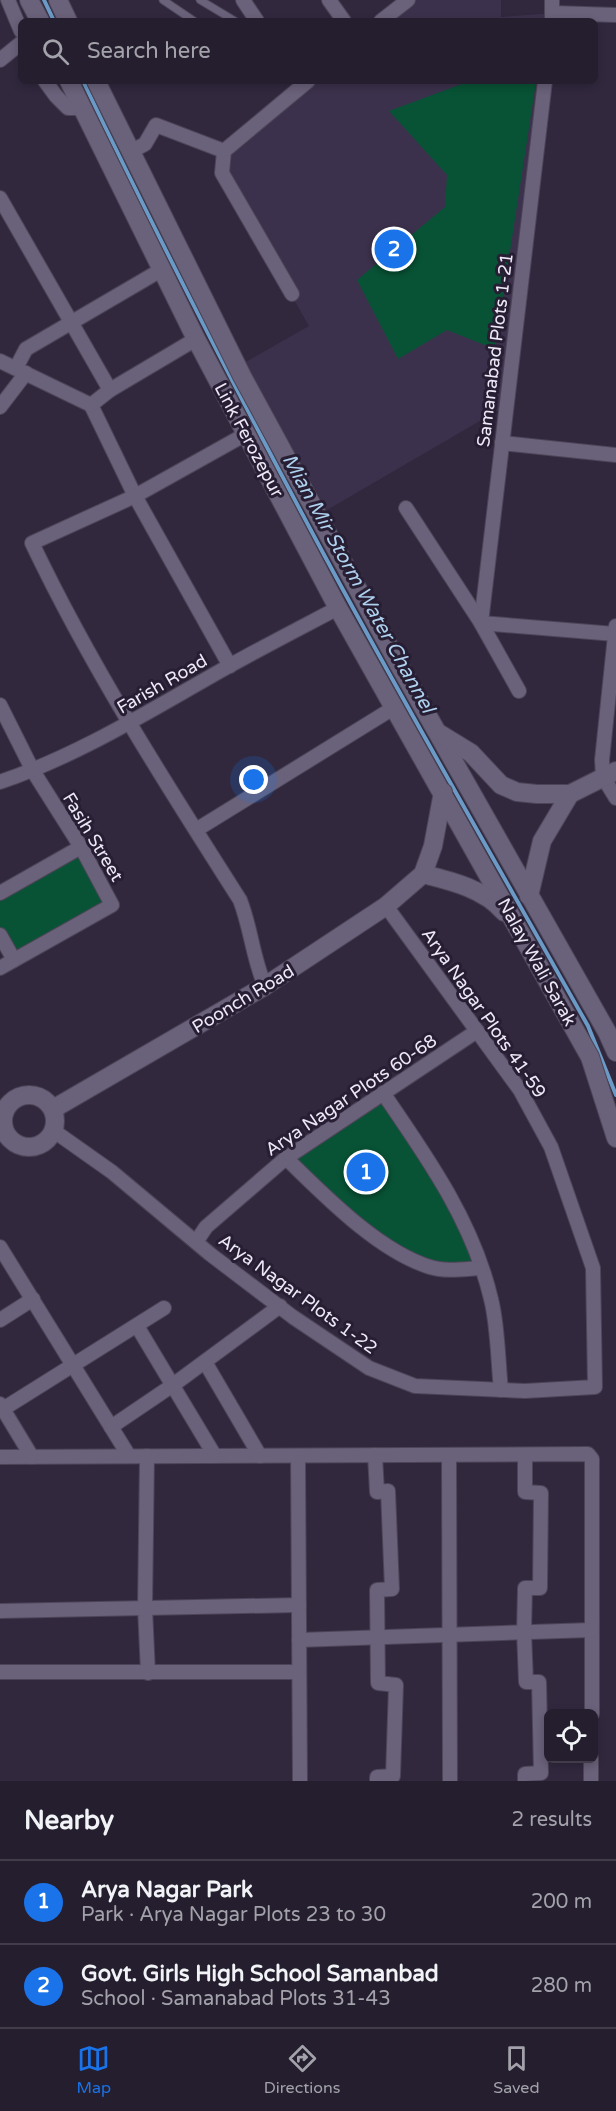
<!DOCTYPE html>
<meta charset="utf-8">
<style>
:root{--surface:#251e2e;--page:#2d2736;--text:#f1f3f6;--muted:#a3a2aa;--line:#423c4a;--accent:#1a73e8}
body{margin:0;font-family:"Varela Round",sans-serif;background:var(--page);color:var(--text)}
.controls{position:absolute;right:18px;bottom:18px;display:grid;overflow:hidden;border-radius:9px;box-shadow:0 3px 9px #0003}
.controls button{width:54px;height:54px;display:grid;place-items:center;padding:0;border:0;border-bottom:2px solid var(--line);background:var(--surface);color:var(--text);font:30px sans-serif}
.you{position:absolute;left:254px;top:780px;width:21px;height:21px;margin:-15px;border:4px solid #fff;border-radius:50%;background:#1a73e8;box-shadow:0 0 0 9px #1a73e833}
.badge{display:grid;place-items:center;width:39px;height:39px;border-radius:50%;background:var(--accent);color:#fff;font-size:20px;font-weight:700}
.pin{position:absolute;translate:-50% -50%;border:3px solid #fff;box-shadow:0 2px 6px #0006}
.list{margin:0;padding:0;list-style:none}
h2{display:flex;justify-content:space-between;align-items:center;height:78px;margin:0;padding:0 24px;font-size:26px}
h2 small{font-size:20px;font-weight:400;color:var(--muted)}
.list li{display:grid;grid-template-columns:39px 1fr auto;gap:18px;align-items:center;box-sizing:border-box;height:84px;padding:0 24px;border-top:2px solid var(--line)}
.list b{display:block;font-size:22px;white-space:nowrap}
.list p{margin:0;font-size:20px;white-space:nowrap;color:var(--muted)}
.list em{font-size:20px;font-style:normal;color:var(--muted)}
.icon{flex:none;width:33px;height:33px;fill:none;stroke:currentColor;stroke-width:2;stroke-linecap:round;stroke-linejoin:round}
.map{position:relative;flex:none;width:616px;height:1781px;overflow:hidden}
.search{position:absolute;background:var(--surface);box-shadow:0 3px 9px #0003;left:18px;right:18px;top:18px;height:66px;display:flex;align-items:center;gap:15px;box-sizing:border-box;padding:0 21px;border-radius:9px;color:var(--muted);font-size:22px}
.sheet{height:246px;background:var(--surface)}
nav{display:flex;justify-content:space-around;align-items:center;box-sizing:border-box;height:84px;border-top:2px solid var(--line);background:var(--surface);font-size:16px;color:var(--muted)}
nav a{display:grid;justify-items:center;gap:3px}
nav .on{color:var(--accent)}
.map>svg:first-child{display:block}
.built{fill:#3c314c}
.green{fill:#085336}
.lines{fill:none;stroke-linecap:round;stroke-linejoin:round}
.stream{stroke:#6a9ac5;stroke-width:4}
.lane-casing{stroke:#4c4557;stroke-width:9}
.street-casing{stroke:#4c4557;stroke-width:16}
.secondary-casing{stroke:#4c4557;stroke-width:20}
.lane{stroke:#6a617a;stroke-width:7}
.street{stroke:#6a617a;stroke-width:14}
.secondary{stroke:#6a617a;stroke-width:18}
.labels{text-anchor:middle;stroke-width:6;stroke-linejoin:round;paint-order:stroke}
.street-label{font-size:18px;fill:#ede8f7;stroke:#271e33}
.water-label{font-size:20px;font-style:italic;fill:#afd1ef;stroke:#271e33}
</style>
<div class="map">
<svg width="616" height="1781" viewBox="0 0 616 1781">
<rect width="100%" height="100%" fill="#31283e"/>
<g class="built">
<polygon points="408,0 501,0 501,17 553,13 552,21 381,21"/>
<polygon points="305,81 544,81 502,408 327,510 244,363 309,326 222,173 222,147"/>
</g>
<g class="green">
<polygon points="470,81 536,82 495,349 447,330 398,359 357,280 445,207 447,175 389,111"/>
<polygon points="81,847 112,905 14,960 0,935 0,893"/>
<polygon points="386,1084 479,1267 432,1264 379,1236 284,1157"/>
</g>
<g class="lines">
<g class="stream">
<polyline points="44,0 54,21"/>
<path d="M83,81c76,159 156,315 239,470 86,160 177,317 266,475l28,69"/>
</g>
<defs>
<g id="lane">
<polyline points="163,0 194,21"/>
<polyline points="200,0 235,21"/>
</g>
<g id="street">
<polyline points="8,0 21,31"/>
<polyline points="243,0 257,21"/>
<polyline points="329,0 344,21"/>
<polyline points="552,0 552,21"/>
<polyline points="553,13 616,15"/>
<polyline points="381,21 408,0"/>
<polyline points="0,60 21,43"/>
<polyline points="45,81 56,96 68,108 82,108"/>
<polyline points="545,81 481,623 615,634"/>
<polyline points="130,152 145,144 156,125 224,151"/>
<polyline points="0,198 110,390 91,405 135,496 230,666"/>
<polyline points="292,294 222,173 224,151 308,81"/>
<polyline points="0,361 91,405"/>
<polyline points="16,368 26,349 161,270"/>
<polyline points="110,390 196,339"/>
<polyline points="0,407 26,373"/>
<path d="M246,434l-111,62 -103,47c59,124 134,241 208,357 11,28 13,59 25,86"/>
<polyline points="502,443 616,455"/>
<polyline points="406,508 481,623 519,691"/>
<polyline points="616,626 602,760 603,777 616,798"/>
<polyline points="0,705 33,771 81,847 112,905 0,968"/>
<path d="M0,782c82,-28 154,-74 229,-116 36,-20 73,-39 109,-58"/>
<polyline points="196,830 395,707"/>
<polyline points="0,893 81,847"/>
<polyline points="0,935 14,960"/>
<path d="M383,1093c44,64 90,129 108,206 7,27 7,63 10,91"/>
<polyline points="0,1111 4,1112"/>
<polyline points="54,1131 112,1172 210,1254 293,1317 369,1368 415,1386 525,1391 595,1387 593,1268 551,1147 520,1090 386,906"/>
<path d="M286,1158c38,37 92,93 144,109 16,5 34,2 51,1"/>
<polyline points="196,1242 206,1227 286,1158 477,1031"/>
<polyline points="0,1247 129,1456"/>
<polyline points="0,1320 33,1299"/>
<polyline points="137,1326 215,1456"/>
<polyline points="205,1362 260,1456"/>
<polyline points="0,1404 32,1457"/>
<polyline points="3,1409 164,1308"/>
<polyline points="111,1427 173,1385 280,1306"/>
<polyline points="375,1455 377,1492 388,1491 392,1589 377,1590 378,1683 396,1685 393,1776 377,1777 377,1781"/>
<polyline points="449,1455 450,1781"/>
<polyline points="147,1456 145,1608 148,1673"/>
<polyline points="298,1456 300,1781"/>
<polyline points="0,1457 588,1454 592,1459 592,1714"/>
<polyline points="0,1611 299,1605"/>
<polyline points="299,1640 592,1630"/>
<polyline points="0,1672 299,1672"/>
<polyline points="525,1781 525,1774 541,1773 539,1682 526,1682 524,1632 525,1588 540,1588 541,1493 525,1492 525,1455"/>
<polyline points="591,1781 591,1758"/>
</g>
<g id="secondary">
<polyline points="29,0 40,21"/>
<polyline points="58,0 68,21"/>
<polyline points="69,81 196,339 338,608 590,1057 616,1138"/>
<polyline points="96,81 242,376 399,665 607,1032 616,1052"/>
<polyline points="440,734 471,753 501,785 517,792 537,794 570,794 616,771"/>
<path d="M423,874c28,7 62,15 81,38"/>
<polyline points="529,896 542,841 570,794"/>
<circle cx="29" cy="1121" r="26"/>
<polyline points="53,1109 265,986 386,906 423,874 433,846 443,792"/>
</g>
</defs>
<use href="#lane" class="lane-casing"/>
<use href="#street" class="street-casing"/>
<use href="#secondary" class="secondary-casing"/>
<use href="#lane" class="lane"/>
<use href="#street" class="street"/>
<use href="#secondary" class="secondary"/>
</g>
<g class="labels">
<g class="street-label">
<text transform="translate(495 350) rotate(-83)" y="6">Samanabad Plots 1-21</text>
<text transform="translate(249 440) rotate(62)" y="6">Link Ferozepur</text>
<text transform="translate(162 684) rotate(-30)" y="6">Farish Road</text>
<text transform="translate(93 837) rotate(59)" y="6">Fasih Street</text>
<text transform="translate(537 962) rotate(61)" y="6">Nalay Wali Sarak</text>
<text transform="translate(243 999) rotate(-31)" y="6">Poonch Road</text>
<text transform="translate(484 1013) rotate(55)" y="6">Arya Nagar Plots 41-59</text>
<text transform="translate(351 1095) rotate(-34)" y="6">Arya Nagar Plots 60-68</text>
<text transform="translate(298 1294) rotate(36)" y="6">Arya Nagar Plots 1-22</text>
</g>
<g class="water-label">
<text transform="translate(359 583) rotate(61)" y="7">Mian Mir Storm Water Channel</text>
</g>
</g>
</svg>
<div class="controls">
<button><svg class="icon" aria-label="locate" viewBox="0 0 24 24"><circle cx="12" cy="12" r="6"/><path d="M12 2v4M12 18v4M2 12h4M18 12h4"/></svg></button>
</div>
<div class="you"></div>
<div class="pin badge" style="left:366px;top:1172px">1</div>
<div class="pin badge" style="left:394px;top:249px">2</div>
<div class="search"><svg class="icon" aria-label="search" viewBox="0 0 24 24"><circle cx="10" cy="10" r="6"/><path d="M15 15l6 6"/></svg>Search here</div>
</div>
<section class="sheet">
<h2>Nearby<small>2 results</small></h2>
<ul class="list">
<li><span class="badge">1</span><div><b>Arya Nagar Park</b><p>Park · Arya Nagar Plots 23 to 30</p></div><em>200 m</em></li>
<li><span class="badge">2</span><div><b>Govt. Girls High School Samanbad</b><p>School · Samanabad Plots 31-43</p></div><em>280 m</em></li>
</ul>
</section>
<nav>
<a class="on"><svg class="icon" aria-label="map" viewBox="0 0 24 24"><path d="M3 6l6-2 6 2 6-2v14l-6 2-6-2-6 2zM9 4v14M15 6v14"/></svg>Map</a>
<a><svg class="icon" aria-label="directions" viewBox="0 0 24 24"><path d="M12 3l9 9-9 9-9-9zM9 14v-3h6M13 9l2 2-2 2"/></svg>Directions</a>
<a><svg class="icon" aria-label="saved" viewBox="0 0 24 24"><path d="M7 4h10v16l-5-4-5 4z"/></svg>Saved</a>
</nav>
